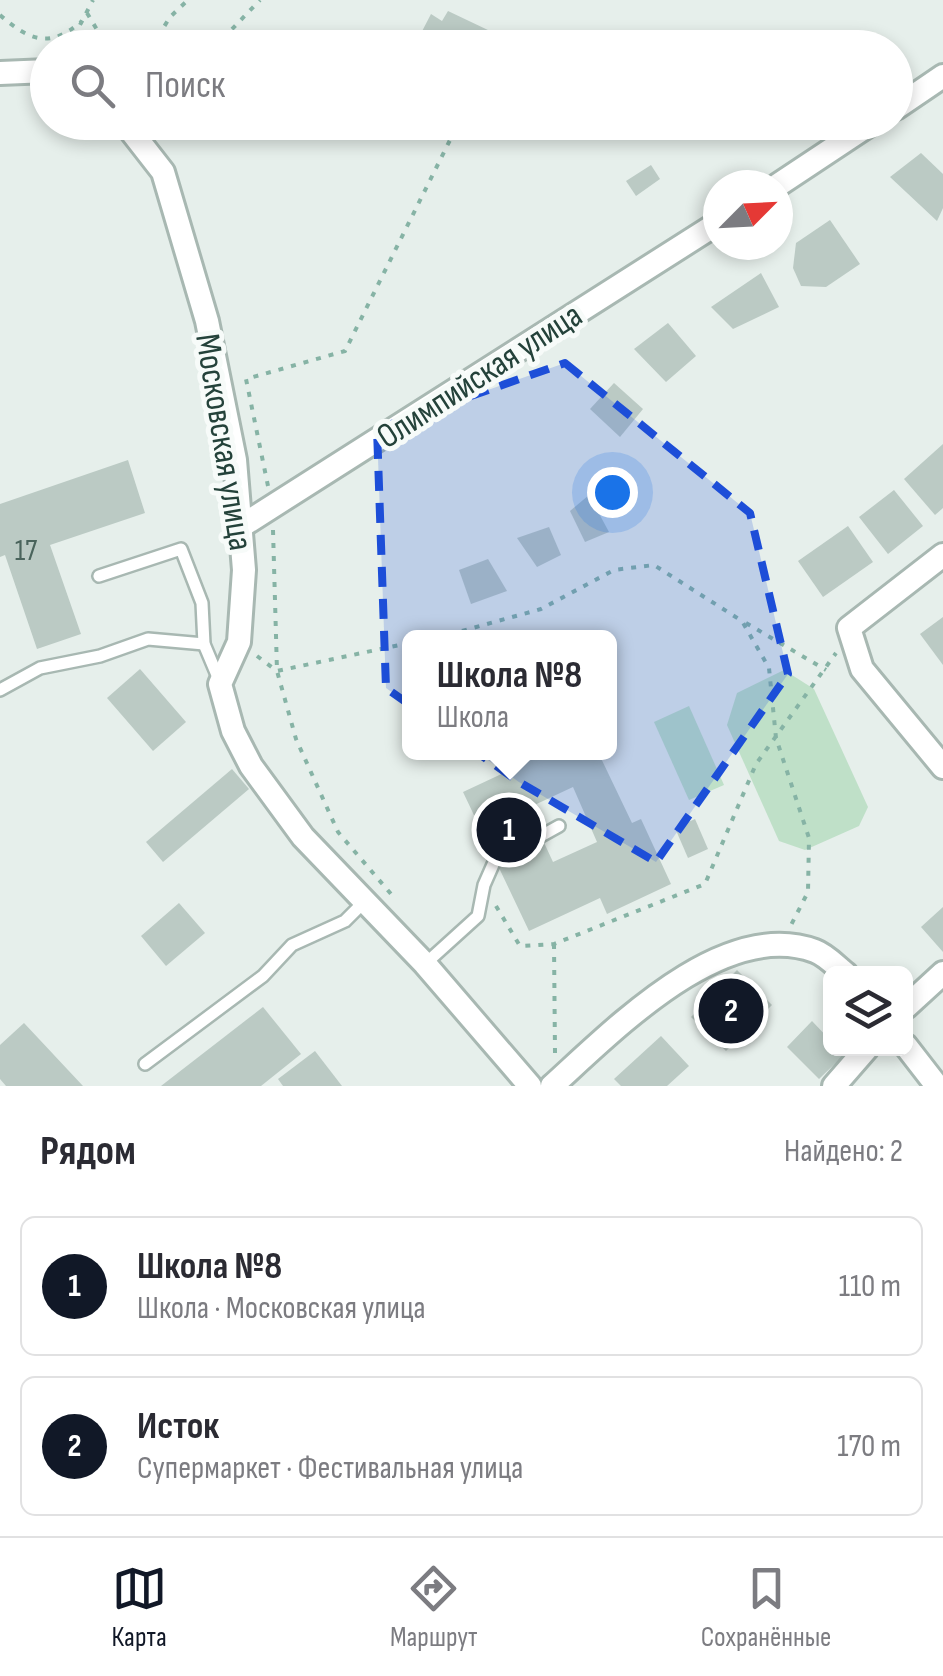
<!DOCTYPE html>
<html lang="ru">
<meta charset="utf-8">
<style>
:root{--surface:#fff;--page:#f7f7f7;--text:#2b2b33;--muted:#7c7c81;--line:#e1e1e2;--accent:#111827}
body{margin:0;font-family:"Sofia Sans Condensed",sans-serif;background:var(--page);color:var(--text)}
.controls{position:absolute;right:30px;bottom:30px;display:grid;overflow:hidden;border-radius:15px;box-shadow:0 5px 15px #0003}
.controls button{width:90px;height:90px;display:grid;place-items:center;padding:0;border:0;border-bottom:2px solid var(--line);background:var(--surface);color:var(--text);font:50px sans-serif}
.compass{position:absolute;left:703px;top:170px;width:90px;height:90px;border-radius:50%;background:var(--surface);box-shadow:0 5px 15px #0003;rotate:66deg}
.you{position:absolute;left:612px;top:492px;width:35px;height:35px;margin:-25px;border:8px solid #fff;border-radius:50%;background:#1a73e8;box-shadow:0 0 0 15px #1a73e833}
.badge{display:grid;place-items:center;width:65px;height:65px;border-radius:50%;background:var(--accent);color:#fff;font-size:32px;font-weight:700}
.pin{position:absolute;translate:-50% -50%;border:5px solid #fff;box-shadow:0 2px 10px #0006}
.popup{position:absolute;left:402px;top:630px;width:215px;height:130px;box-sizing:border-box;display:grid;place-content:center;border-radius:15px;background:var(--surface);filter:drop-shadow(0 2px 8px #0005);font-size:32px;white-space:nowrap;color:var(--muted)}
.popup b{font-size:38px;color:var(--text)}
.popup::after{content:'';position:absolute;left:50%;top:100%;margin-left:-20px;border:20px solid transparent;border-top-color:var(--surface)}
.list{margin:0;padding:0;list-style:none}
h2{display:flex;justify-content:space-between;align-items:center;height:130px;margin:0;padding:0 40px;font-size:42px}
h2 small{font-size:32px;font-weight:400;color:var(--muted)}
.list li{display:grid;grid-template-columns:65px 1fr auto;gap:30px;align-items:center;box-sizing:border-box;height:140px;margin:0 20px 20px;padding:0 20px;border:2px solid var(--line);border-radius:15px}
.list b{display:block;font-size:38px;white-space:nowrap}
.list p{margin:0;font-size:32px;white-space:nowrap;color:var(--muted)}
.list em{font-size:32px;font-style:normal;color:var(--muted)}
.icon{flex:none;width:55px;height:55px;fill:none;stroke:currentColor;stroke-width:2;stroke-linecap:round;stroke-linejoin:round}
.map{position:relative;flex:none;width:943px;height:1086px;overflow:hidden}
.search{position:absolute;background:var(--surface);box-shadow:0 5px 15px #0003;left:30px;right:30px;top:30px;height:110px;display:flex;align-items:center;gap:25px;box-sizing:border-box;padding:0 35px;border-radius:55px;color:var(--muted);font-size:38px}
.sheet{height:450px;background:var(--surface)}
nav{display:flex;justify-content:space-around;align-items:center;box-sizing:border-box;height:140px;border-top:2px solid var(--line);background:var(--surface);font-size:28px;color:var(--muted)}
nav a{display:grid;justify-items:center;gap:5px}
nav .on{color:var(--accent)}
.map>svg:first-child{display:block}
.green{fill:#bfe0c8}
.building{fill:#bbcac4;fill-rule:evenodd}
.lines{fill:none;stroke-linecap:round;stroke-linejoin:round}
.lane-casing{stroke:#a8b8b2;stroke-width:16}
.street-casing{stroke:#a8b8b2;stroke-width:28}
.path{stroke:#86b3a5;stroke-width:4;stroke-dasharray:5 8;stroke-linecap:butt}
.lane{stroke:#fff;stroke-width:11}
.street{stroke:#fff;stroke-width:22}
.marked{fill:#1d4ed8;fill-opacity:0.2;stroke:#1d4ed8;stroke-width:8;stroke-dasharray:20 12;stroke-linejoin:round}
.labels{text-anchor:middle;stroke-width:10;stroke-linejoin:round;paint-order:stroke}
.number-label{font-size:30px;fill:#4a645c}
.street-label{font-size:35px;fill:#24423a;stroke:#f7fbf9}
</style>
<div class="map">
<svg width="943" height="1086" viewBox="0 0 943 1086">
<rect width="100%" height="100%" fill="#e6efeb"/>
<g class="green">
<polygon points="784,670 814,689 868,807 859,826 805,850 779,841 727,725 737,693"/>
<polygon points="689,706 724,785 689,800 654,722"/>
</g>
<g class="building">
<polygon points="448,11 526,48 434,48 418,39 431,14 442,21"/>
<polygon points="921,153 943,174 943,208 937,221 890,177"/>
<polygon points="651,165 660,179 636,196 626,181"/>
<polygon points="830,220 860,264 826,287 801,286 793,268 796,243"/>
<polygon points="761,273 779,307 733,329 711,307"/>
<polygon points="668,323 696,356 666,382 634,349"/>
<polygon points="614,383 643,409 620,437 590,409"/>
<polygon points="943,444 943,508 935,515 904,479"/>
<polygon points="128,460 145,513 50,545 81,634 37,649 5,555 0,557 0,504"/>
<polygon points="894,490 923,526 888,554 859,517"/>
<polygon points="589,495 609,532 585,542 570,511"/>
<polygon points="848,526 873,562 823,597 798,561"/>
<polygon points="549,527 561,555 537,567 517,538"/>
<polygon points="488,559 507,591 471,604 459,570"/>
<polygon points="943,617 943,665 920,634"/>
<polygon points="140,669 186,722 153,751 107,698"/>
<path d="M548,752h50l34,71 9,-4 30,65 -64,30 -7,-16 -71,33 -66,-139zM573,787l24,55 -44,20 -25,-54z"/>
<polygon points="232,769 249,789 163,862 146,842"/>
<polygon points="695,819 708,849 688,858 675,828"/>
<polygon points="179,903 205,933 166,966 141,936"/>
<polygon points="943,907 943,952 921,927"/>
<polygon points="737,970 772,1005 726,1051 691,1017"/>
<polygon points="263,1007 301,1054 261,1086 161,1086"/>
<polygon points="812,1021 830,1040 830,1048 840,1048 845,1054 819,1079 787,1047"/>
<polygon points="24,1023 83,1086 6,1086 0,1079 0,1045"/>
<polygon points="661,1036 689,1066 667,1086 621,1086 614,1079"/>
<polygon points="315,1051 342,1086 283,1086 278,1079"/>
</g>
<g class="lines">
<defs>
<g id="lane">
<polyline points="99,576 181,549 202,603 204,644 220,682"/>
<polyline points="0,690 40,668 100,656 148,639 204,644"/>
<polyline points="541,836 559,826"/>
<polyline points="425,964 478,916 484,885 495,860"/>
<polyline points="145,1064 263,976 292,945 345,921 365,901"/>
</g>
<g id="street">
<polyline points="0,73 48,71"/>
<polyline points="896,108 943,76"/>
<polyline points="124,122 163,172 207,321 235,460 244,570 239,642 220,684 233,731 251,766 303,837 425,964 530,1086"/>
<polyline points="778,185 873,122"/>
<polyline points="240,527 718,223"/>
<polyline points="943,555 849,628 862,669 943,767"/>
<polyline points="906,1007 943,973"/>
<polyline points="906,1046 937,1086"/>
<path d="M552,1086c62,-56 171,-169 263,-135 11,4 21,15 31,23"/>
<polyline points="834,1086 867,1048"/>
</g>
</defs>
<use href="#lane" class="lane-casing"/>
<use href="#street" class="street-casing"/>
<g class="path">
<polyline points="87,13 108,48"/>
<path d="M0,15c30,26 50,34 82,6"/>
<polyline points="68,48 93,0"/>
<polyline points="151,48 170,17 188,0"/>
<polyline points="214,48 260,0"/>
<polyline points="268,486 246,379 345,351 459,122"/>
<polyline points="273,530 277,671 296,739 338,832 391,894"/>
<polyline points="746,623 826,670"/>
<polyline points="437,638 541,609 614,570 654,565 742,621 769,668 776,738 809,838 808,892 790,927"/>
<polyline points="257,656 277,671 409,643"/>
<polyline points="496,906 520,946 554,944 705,884 756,764 836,653"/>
<polyline points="554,944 555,1053"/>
</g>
<use href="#lane" class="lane"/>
<use href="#street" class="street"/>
</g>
<path class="marked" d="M565,363l185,150 38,161 -132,188 -137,-80 -133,-94 -9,-259z"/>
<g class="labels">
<g class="number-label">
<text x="26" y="560">17</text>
</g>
<g class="street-label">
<text transform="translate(479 375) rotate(-33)" y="12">Олимпийская улица</text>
<text transform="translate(225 442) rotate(81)" y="12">Московская улица</text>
</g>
</g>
</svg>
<div class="controls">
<button><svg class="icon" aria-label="layers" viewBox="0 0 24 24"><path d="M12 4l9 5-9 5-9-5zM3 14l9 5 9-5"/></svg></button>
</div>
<svg class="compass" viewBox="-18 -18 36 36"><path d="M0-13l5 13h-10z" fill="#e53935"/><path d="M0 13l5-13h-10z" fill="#7c7c81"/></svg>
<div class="you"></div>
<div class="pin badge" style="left:509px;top:830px">1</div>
<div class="popup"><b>Школа №8</b>Школа</div>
<div class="pin badge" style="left:731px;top:1011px">2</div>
<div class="search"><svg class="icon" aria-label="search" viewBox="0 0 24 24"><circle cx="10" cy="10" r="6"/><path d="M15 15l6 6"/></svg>Поиск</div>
</div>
<section class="sheet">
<h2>Рядом<small>Найдено: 2</small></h2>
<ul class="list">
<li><span class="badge">1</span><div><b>Школа №8</b><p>Школа · Московская улица</p></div><em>110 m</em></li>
<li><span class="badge">2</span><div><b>Исток</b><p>Супермаркет · Фестивальная улица</p></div><em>170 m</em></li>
</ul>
</section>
<nav>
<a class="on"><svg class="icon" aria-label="map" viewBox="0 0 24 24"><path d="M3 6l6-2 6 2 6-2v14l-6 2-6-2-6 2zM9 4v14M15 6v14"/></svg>Карта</a>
<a><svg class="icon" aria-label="directions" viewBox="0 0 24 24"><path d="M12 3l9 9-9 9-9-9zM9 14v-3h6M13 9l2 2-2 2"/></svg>Маршрут</a>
<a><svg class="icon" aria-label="saved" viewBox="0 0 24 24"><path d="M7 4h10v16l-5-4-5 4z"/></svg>Сохранённые</a>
</nav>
